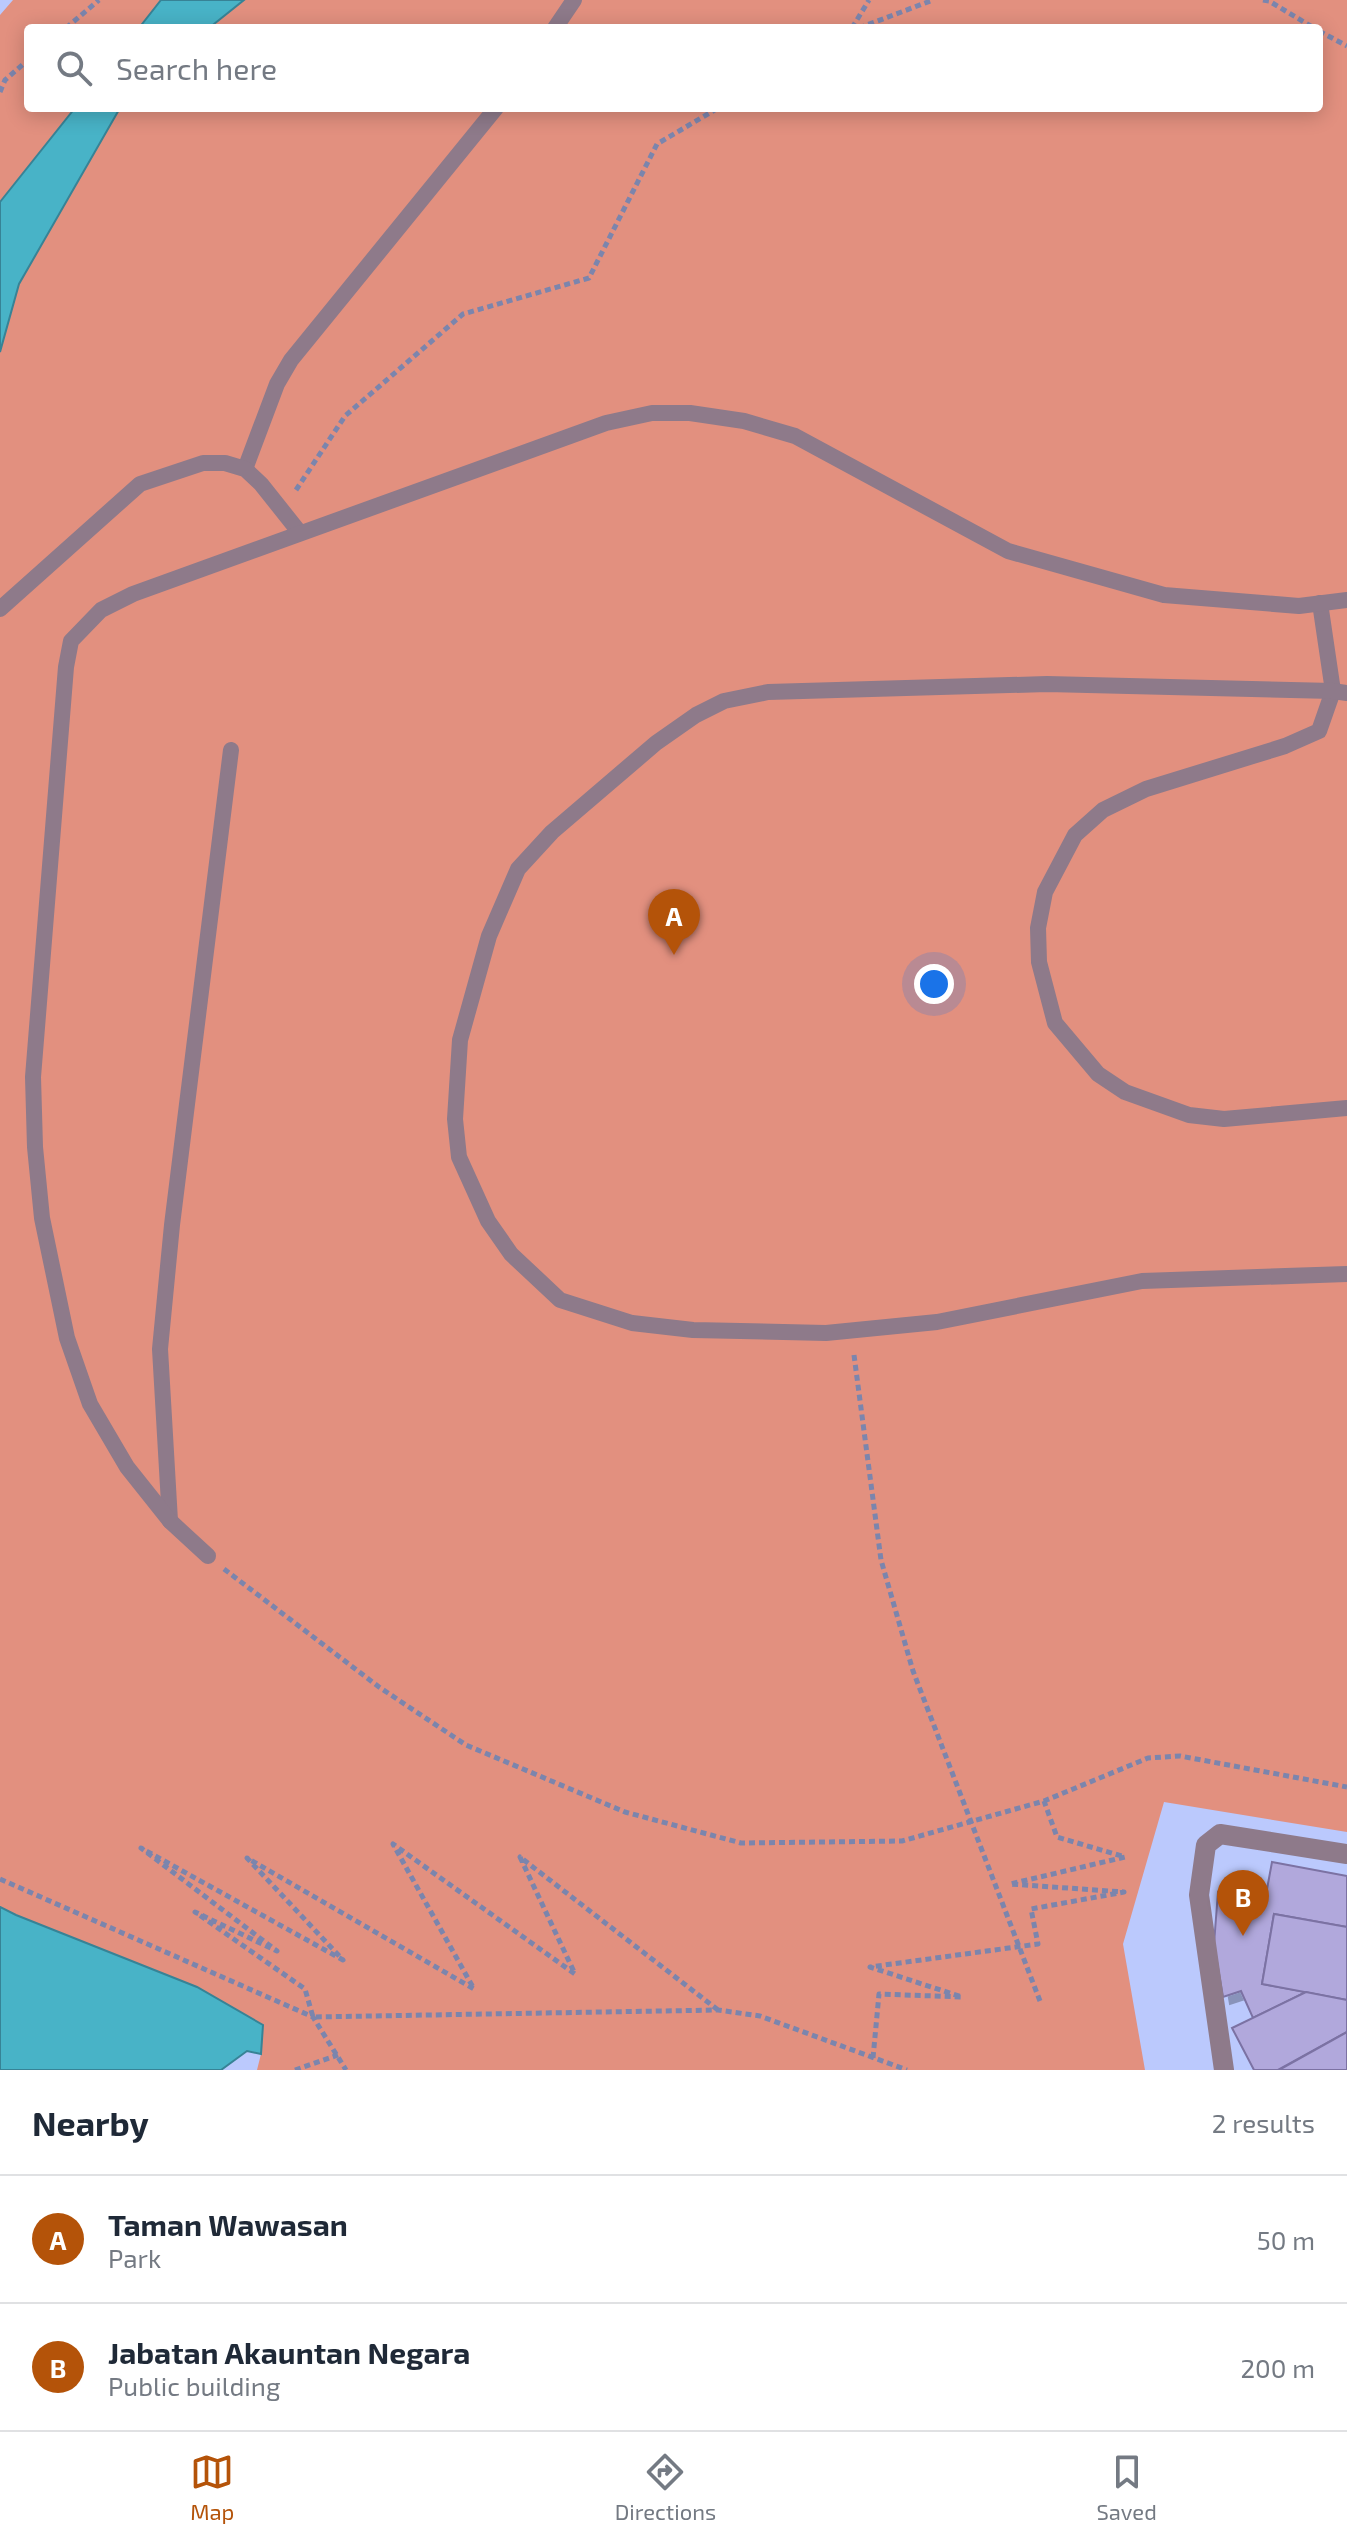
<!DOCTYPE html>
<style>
:root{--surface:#fff;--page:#f2f2f3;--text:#1f2937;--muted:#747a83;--line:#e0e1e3;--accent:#b45309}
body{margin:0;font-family:"Exo 2",sans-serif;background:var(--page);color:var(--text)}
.you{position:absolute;left:934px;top:984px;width:28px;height:28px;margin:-20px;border:6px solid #fff;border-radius:50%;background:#1a73e8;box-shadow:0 0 0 12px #1a73e833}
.badge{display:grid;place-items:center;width:52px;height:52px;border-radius:50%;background:var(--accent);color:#fff;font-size:26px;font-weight:700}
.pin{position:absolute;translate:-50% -66px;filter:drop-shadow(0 2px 4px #0008)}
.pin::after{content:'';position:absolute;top:42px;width:28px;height:24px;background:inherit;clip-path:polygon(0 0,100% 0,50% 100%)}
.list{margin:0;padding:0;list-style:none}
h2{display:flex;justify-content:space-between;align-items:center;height:104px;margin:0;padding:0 32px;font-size:34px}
h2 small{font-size:26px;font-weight:400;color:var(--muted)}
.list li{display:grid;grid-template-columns:52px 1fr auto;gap:24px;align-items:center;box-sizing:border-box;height:128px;padding:0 32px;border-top:2px solid var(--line)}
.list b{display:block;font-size:30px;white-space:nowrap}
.list p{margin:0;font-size:26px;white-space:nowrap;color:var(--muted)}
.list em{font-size:26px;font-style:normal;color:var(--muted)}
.icon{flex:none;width:44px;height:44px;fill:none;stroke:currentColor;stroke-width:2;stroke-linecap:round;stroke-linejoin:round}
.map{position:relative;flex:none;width:1347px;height:2070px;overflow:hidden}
.search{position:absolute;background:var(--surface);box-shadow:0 4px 20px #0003;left:24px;right:24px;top:24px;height:88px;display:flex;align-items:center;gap:20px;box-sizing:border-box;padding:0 28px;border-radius:8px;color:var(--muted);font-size:30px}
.sheet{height:360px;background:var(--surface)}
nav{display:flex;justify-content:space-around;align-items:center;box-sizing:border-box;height:112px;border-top:2px solid var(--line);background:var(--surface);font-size:22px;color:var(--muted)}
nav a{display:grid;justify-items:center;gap:4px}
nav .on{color:var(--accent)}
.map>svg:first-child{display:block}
.green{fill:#e2907f;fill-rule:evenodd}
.water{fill:#48b3c7;stroke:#378396;stroke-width:2}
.building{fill:#b1a8dc;stroke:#7b72a3;stroke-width:2;filter:url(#shadow)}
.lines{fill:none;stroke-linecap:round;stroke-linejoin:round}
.path{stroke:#7b85ad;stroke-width:5;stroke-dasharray:6 4;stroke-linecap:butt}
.lane{stroke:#8e7a8a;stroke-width:16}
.street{stroke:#8e7a8a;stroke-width:20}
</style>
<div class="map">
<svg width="1347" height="2070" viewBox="0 0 1347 2070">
<defs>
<filter id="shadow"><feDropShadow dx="7" dy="7" stdDeviation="0" flood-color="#0004"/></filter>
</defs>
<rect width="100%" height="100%" fill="#bbc9fd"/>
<path class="green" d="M13,0h1334v1832l-183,-30 -41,142 22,126h-888l4,-16 2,-29 -66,-38 -181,-72 -16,-8v-1892zM28,28h1291v80h-1291z"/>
<g class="water">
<polygon points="161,0 244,0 209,28 139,28"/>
<polygon points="75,108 120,108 19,284 0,352 0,202"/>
<polygon points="0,1907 16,1915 197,1987 263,2025 261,2054 247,2051 221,2070 0,2070"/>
</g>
<g class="building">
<polygon points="1272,1862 1347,1876 1347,1927 1274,1914 1262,1984 1306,1992 1253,2018 1241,1991 1223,1997 1214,1944 1218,1892 1265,1900"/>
<polygon points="1274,1914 1347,1927 1347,2000 1262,1984"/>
<polygon points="1306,1992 1347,2000 1347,2032 1278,2070 1254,2070 1232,2028"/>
<polygon points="1347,2032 1347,2070 1279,2070"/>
</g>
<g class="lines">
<g class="path">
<polyline points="1263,0 1269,1 1314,28"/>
<polyline points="66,28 99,0"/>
<polyline points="852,28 869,0"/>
<polyline points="859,28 933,0"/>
<polyline points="1319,31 1347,46"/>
<polyline points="0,92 5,80 28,60"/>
<polyline points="296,490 345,416 463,314 589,278 657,144 718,108"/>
<polyline points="854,1355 881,1560 913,1671 1040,2001"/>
<polyline points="224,1569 379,1687 466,1745 625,1812 741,1843 902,1841 1044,1801 1148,1758 1180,1756 1347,1787"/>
<polyline points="0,1879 313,2017 346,2070"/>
<polyline points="718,2010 520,1857 575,1974 393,1844 474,1989 247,1858 343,1960 141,1848 277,1951 195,1912 305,1989 313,2017 718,2010 760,2016 907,2070"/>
<polyline points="873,2058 879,1994 962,1997 870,1967 1038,1944 1031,1909 1124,1892 1010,1884 1125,1857 1057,1837 1044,1801"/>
<polyline points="295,2070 338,2055"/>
</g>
<g class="lane">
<polyline points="555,28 574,0"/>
<polyline points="245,469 277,384 291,360 496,108"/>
<polyline points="1320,603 1333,691 1319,731 1285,746 1146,789 1103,810 1075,835 1045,892 1038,928 1039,962 1055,1023 1098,1074 1125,1092 1189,1115 1224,1119 1347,1108"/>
<polyline points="0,609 140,484 203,463 225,463 245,469 261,484 300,533"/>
<polyline points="1347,693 1333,691 1047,684 768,692 724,701 696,715 656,743 552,832 518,869 489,936 460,1040 455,1119 459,1157 488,1221 511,1254 560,1300 632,1323 693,1330 826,1333 937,1322 1142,1281 1347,1274"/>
<polyline points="170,1521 160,1349 172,1225 231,750"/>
<polyline points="208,1556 170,1521 127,1467 90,1404 67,1338 42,1218 35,1147 33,1077 66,667 71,641 101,610 133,594 606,423 652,413 690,413 744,421 795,436 1008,551 1164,595 1299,606 1347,600"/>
</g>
<polyline class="street" points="1224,2070 1199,1895 1206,1845 1220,1834 1347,1854"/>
</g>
</svg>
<div class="you"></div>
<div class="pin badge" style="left:674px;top:955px">A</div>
<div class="pin badge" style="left:1243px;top:1936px">B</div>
<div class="search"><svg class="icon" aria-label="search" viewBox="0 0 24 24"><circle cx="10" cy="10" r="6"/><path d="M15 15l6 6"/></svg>Search here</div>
</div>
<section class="sheet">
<h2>Nearby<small>2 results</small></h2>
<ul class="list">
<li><span class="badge">A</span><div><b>Taman Wawasan</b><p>Park</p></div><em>50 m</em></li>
<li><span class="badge">B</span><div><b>Jabatan Akauntan Negara</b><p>Public building</p></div><em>200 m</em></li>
</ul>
</section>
<nav>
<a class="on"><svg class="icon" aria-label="map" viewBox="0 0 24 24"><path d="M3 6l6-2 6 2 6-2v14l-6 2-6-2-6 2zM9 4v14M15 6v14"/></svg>Map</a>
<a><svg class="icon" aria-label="directions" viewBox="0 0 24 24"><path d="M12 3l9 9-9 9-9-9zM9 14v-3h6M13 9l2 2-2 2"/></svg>Directions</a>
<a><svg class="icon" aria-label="saved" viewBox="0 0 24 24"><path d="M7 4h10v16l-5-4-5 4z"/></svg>Saved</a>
</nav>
